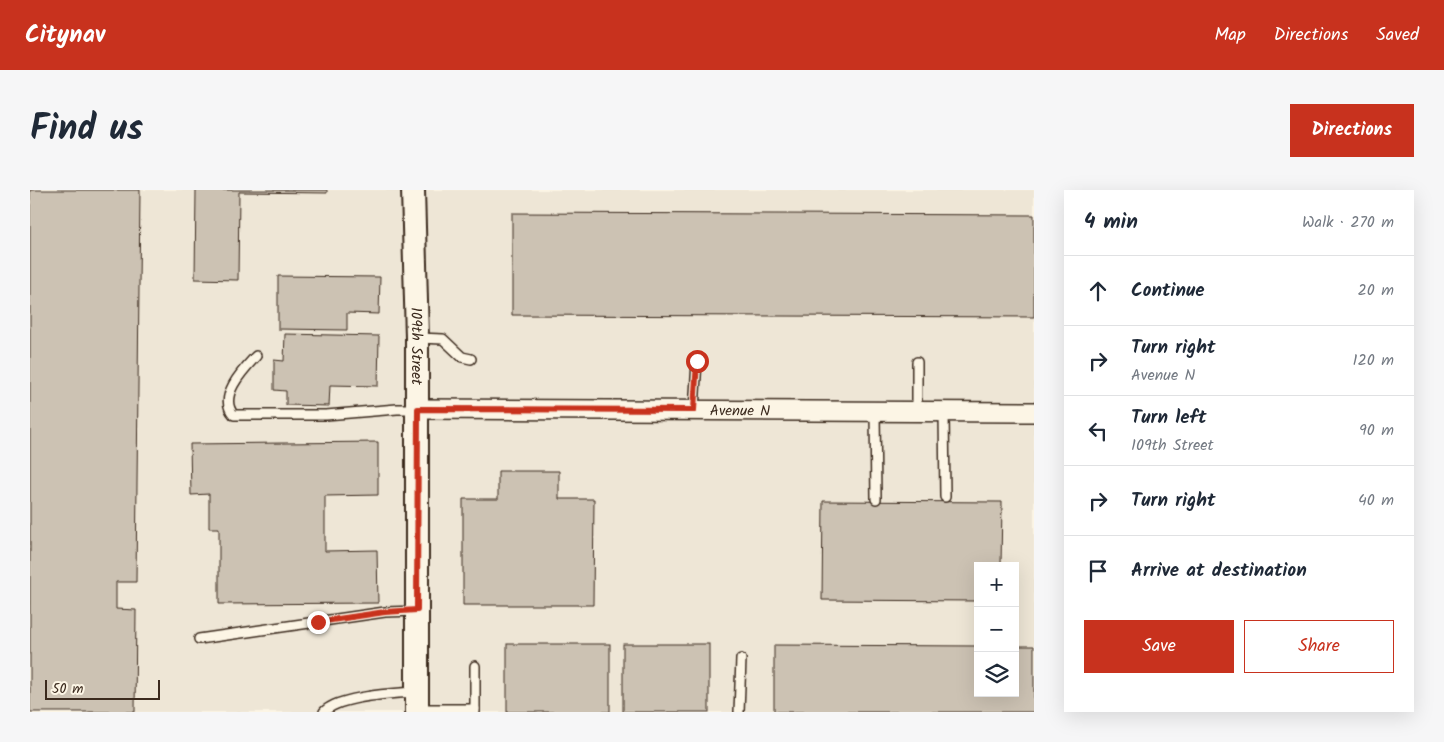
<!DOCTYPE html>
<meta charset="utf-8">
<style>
:root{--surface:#fff;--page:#f6f6f7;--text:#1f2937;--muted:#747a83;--line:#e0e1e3;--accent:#c8321e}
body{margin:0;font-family:Kalam,sans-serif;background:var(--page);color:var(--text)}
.controls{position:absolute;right:15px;bottom:15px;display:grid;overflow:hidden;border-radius:0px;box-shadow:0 5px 20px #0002}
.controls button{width:45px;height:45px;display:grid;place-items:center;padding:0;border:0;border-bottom:1px solid var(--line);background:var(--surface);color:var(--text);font:25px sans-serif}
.scale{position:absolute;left:15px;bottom:12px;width:115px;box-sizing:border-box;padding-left:5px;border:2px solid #3b2a1e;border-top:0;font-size:14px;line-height:18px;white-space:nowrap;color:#3b2a1e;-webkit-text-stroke:4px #fcf5e5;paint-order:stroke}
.stop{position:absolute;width:15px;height:15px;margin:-11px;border:4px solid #c8321e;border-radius:50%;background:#fff}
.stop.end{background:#c8321e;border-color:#fff;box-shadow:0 1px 5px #0008}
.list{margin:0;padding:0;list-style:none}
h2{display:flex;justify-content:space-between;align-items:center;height:65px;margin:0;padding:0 20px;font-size:21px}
h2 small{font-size:16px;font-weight:400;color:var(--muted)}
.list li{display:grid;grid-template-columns:32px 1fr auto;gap:15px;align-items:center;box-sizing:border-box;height:70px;padding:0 20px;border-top:1px solid var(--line)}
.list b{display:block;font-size:19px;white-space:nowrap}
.list p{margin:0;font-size:16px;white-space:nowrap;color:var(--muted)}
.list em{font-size:16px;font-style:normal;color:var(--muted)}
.actions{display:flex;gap:10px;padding:15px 20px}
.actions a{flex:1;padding:11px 0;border:1px solid var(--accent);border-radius:0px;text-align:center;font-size:18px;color:var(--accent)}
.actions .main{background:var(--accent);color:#fff}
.icon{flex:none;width:28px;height:28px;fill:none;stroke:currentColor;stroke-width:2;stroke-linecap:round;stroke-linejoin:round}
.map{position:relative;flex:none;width:1004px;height:522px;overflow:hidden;border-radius:0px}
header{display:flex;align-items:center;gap:30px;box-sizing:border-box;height:70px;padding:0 25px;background:var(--accent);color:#fff}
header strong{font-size:24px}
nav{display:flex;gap:28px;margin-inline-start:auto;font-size:18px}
.intro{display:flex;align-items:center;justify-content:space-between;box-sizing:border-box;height:120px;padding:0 30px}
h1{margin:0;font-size:35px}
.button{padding:12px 22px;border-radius:0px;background:var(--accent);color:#fff;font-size:18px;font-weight:700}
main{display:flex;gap:30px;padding:0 30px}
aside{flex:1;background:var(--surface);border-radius:0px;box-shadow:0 5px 20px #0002}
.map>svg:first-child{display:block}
.built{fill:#eee6d6;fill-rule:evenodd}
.building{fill:#ccc2b3;stroke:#3b2a1e}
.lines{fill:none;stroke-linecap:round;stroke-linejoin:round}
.service-casing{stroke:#3b2a1e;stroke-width:12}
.minor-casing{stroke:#3b2a1e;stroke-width:22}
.tertiary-casing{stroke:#3b2a1e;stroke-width:26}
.service{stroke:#fcf5e5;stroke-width:9}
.minor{stroke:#fcf5e5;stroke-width:19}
.tertiary{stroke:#fcf5e5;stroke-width:22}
.route{stroke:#c8321e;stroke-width:6}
.labels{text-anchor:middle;stroke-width:4;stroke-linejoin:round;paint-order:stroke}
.street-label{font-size:15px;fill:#3b2a1e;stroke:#fcf5e5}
</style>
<header>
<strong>Citynav</strong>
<nav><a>Map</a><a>Directions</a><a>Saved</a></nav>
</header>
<div class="intro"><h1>Find us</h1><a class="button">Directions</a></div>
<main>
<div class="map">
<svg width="1004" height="522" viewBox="0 0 1004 522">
<rect width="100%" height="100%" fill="#fcf5e5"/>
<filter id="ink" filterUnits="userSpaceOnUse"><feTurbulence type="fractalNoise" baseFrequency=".02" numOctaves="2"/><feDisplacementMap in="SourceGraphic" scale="10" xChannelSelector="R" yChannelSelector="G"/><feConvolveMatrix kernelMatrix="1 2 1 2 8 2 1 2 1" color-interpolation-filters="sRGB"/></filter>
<g filter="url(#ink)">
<path class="built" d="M0,0h1004v522h-1004zM948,376h37v127h-37z"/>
<g class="building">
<polygon points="0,0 110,0 106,392 86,392 86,419 106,420 105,522 0,522"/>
<polygon points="166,0 297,0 297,3 209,2 208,90 165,89"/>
<polygon points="482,23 1004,25 1004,127 482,125"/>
<polygon points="248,86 350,87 349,124 317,123 317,140 248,139"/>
<polygon points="255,144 349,146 348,196 300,195 299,216 256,215 256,201 244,200 244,170 254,171"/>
<polygon points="348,252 348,305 295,306 295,361 347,360 348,413 189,414 189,338 179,338 179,304 161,305 160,254"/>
<polygon points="468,281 529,281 529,309 564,309 563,415 433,415 433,309 468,309"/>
<polygon points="793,311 972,312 971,376 948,376 948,411 792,410"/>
<rect x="477" y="454" width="103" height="68"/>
<rect x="593" y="454" width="86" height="68"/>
<polygon points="744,455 948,456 948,503 985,503 985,456 1004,456 1004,522 744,522"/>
</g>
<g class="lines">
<defs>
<g id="service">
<polyline points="388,148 413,149 432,167 441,169"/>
<path d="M226,166c-13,14 -39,41 -22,59h92l71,-6h19"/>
<polyline points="664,220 667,171"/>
<polyline points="887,221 887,172"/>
<polyline points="845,222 846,309"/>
<polyline points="914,222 915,307"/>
<polyline points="169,449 355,422 387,421"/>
<polyline points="445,476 445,522"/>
<polyline points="387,519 445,519"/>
<path d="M294,522c14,-16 72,-19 93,-20"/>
<polyline points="709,522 711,469"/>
</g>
<g id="minor">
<path id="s1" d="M388,219l616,3"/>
</g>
<g id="tertiary">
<path id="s2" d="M383,0l4,148v374"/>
</g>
</defs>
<use href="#service" class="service-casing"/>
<use href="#minor" class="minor-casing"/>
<use href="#tertiary" class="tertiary-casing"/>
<use href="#service" class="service"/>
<use href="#minor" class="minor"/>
<use href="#tertiary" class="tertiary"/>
</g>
</g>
<g class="lines" filter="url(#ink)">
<polyline class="route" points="288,432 355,422 387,420 388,219 664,220 667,171"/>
</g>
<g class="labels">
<g class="street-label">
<text dy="5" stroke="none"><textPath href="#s2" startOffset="156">109th Street</textPath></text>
<text dy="5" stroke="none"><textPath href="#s1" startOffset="322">Avenue N</textPath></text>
</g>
</g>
</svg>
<div class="controls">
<button>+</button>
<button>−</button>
<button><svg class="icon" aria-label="layers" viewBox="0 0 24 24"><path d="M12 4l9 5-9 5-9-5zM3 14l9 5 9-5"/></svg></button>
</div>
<div class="scale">50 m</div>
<div class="stop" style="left:667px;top:171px"></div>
<div class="stop end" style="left:288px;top:432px"></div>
</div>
<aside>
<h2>4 min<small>Walk · 270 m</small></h2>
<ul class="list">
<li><svg class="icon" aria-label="ahead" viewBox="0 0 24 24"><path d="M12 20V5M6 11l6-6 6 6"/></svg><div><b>Continue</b></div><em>20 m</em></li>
<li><svg class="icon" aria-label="right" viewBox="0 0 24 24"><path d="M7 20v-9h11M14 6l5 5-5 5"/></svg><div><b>Turn right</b><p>Avenue N</p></div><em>120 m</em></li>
<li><svg class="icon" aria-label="left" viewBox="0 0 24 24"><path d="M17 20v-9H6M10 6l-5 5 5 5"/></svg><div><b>Turn left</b><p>109th Street</p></div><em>90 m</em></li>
<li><svg class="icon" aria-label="right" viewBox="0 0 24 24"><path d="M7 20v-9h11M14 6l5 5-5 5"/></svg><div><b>Turn right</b></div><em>40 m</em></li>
<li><svg class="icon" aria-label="arrive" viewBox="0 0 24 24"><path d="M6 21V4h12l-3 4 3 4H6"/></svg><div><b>Arrive at destination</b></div></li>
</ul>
<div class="actions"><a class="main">Save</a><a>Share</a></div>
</aside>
</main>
